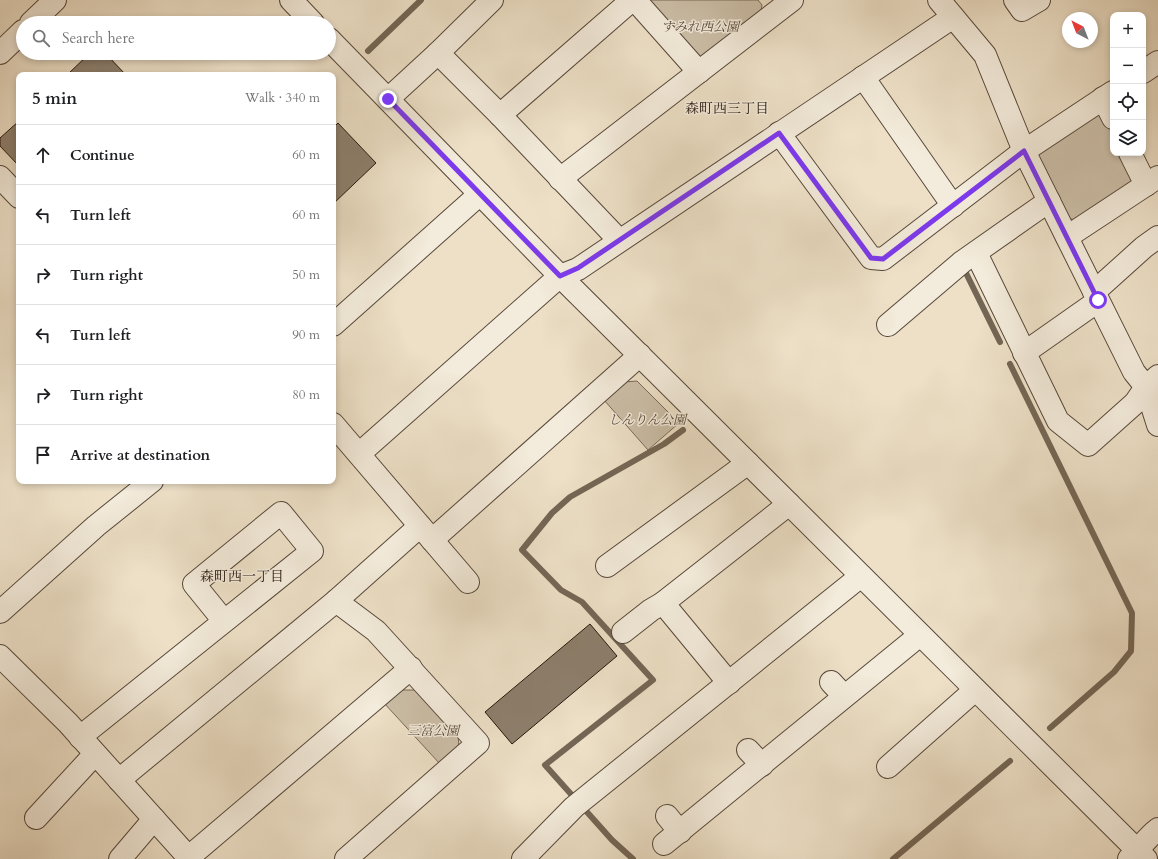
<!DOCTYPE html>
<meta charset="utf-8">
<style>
:root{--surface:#fff;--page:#f2f2f2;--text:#202124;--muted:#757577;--line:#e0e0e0}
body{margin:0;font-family:Cardo,"Noto Serif JP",serif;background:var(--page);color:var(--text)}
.controls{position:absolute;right:12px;top:12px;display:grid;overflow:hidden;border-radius:8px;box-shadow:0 2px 6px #0003}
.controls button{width:36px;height:36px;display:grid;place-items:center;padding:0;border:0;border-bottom:1px solid var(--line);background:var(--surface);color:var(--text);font:20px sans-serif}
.compass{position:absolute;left:1062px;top:12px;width:36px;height:36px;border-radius:50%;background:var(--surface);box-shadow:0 2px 6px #0003;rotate:318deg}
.stop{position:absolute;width:12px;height:12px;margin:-9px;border:3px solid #7c3aed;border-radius:50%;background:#fff}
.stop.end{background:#7c3aed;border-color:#fff;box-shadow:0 1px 4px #0008}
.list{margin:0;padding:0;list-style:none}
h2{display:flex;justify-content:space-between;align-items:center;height:52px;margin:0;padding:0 16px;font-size:17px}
h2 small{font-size:13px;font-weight:400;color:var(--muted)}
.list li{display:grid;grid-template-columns:26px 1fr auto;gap:12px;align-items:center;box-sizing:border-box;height:60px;padding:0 16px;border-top:1px solid var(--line)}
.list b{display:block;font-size:15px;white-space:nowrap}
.list em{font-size:13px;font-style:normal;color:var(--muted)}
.icon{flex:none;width:22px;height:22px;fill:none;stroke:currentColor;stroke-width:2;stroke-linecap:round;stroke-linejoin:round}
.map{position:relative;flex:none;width:1158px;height:859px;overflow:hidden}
.search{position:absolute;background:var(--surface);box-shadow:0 2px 6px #0003;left:16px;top:16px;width:320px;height:44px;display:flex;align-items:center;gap:10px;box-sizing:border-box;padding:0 14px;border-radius:22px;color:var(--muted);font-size:15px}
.panel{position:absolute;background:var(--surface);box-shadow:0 2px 6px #0003;left:16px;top:72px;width:320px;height:412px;border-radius:8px}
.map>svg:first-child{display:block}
.green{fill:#cbbea7;stroke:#786a59}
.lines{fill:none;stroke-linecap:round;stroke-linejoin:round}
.stream{stroke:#746655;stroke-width:6}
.building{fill:#8d7f6d;stroke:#25160b}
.minor-casing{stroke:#57483a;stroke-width:24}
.minor{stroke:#f3ebdb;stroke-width:22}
.route{stroke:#7c3aed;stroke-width:5}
.labels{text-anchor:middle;stroke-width:3;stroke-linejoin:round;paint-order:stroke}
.park-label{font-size:13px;font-style:italic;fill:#57483a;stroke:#f3ebdb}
.neighbourhood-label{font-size:14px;fill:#25160b;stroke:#f3ebdb}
</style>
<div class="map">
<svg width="1158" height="859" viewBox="0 0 1158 859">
<rect width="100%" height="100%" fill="#ede0c7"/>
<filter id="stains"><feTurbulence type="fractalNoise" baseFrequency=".005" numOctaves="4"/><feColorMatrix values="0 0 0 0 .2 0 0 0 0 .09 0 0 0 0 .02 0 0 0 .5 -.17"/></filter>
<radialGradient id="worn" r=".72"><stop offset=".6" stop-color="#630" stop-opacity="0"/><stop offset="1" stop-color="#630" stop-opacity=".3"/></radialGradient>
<g class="green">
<polygon points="650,0 758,0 762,5 761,11 702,57 694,58 649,6"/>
<polygon points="1097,113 1106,117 1113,131 1113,153 1124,153 1133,171 1132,183 1075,220 1067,218 1037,153"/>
<polygon points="637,381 679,423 648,450 604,400 624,382"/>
<polygon points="399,690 419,690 458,732 459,749 440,764 384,703"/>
</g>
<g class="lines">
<g class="stream">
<polyline points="368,51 421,0"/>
<polyline points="964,269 1000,342"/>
<polyline points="1010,364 1132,613 1131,651 1114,672 1050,728"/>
<polyline points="633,859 612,840 545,765 653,680 582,602 561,590 522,550 552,513 570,497 664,444 683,430"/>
<polyline points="893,859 1010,761"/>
</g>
</g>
<g class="building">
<polygon points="90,53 105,53 126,75 67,75"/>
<polygon points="19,121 19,166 0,146 0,138"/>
<polygon points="338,123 376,163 333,204 333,128"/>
<polygon points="590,624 617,656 512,744 485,712"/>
</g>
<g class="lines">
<defs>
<g id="minor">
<polyline points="291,0 313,23"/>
<polyline points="635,0 699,72"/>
<polyline points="939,0 985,55 1024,151 1134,372 1146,387 1158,425"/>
<polyline points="1015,0 1022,10 1039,0"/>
<polyline points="31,23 55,0"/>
<polyline points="329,39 560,276 1146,859"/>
<polyline points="0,53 23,31"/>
<polyline points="438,53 500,115 619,240"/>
<polyline points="1143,72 1158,62"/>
<polyline points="863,77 953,206"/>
<polyline points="1103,98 1113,118"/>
<polyline points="388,99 438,53 492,0"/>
<polyline points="500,115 632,0"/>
<polyline points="779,133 871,258 883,259 1024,151 1113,92"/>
<polyline points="1130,153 1146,185"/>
<polyline points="0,177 19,197"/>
<polyline points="560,179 792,0"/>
<polyline points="1067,237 1158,177"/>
<polyline points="976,253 1058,421 1088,445 1135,403 1146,387 1158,376"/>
<polyline points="1094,292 1144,247 1158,237"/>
<polyline points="333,325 480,194"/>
<polyline points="888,325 962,262 1049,201"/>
<polyline points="1024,353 1098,301"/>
<polyline points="333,424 468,582"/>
<polyline points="359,454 560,276 578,269 953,17"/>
<polyline points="432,540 640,355"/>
<polyline points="607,566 748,463"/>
<polyline points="336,601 376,631 478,743 346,859"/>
<polyline points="0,612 96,526 152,481"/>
<polyline points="623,632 651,610 663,603"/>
<polyline points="0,656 68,723 190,859"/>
<polyline points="831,682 844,696"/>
<polyline points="729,683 663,603 789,504"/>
<polyline points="80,737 312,551 281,513 194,584 224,621"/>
<polyline points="748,750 762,765"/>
<polyline points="888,767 975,690"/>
<polyline points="119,780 336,601 420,526"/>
<polyline points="667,816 680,832"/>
<polyline points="36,818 95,754"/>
<polyline points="664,844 920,635"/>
<polyline points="189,857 411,668"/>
<polyline points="120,859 154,819"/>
<polyline points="523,859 574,807 861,576"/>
<path d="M1129,859c11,-10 17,-21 29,-30"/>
</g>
</defs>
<use href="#minor" class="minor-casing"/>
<use href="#minor" class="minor"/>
</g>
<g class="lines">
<polyline class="route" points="388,99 560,276 578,268 779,133 871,258 883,259 1024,151 1098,300"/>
</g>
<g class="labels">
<g class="park-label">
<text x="700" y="31">すみれ西公園</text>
<text x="647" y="424">しんりん公園</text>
<text x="433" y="735">三富公園</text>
</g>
<g class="neighbourhood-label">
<text x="727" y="113">森町西三丁目</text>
<text x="242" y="581">森町西一丁目</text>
</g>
</g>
<rect width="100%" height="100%" filter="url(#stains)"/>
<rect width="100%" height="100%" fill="url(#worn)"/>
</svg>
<div class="controls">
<button>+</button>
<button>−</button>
<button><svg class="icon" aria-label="locate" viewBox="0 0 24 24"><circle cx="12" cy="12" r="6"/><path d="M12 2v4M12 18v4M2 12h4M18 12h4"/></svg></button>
<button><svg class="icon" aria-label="layers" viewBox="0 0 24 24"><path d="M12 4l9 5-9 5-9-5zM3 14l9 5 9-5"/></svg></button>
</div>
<svg class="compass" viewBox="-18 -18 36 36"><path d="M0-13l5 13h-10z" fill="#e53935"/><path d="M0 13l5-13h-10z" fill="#757577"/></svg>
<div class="stop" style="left:1098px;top:300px"></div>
<div class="stop end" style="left:388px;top:99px"></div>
<div class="search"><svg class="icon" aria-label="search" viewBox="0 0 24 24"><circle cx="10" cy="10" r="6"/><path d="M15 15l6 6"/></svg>Search here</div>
<section class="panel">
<h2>5 min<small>Walk · 340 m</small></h2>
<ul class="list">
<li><svg class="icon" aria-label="ahead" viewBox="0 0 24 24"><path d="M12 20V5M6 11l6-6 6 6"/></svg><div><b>Continue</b></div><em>60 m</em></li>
<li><svg class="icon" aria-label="left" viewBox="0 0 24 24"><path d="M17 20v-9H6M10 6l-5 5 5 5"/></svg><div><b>Turn left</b></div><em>60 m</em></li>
<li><svg class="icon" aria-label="right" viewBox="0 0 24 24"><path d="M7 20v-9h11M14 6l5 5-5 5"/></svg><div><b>Turn right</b></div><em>50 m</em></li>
<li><svg class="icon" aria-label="left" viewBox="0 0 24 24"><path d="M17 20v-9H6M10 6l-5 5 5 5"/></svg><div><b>Turn left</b></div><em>90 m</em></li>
<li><svg class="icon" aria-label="right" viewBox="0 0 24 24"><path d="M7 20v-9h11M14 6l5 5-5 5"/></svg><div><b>Turn right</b></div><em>80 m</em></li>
<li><svg class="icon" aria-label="arrive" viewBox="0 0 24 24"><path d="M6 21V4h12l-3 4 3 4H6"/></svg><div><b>Arrive at destination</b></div></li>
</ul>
</section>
</div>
